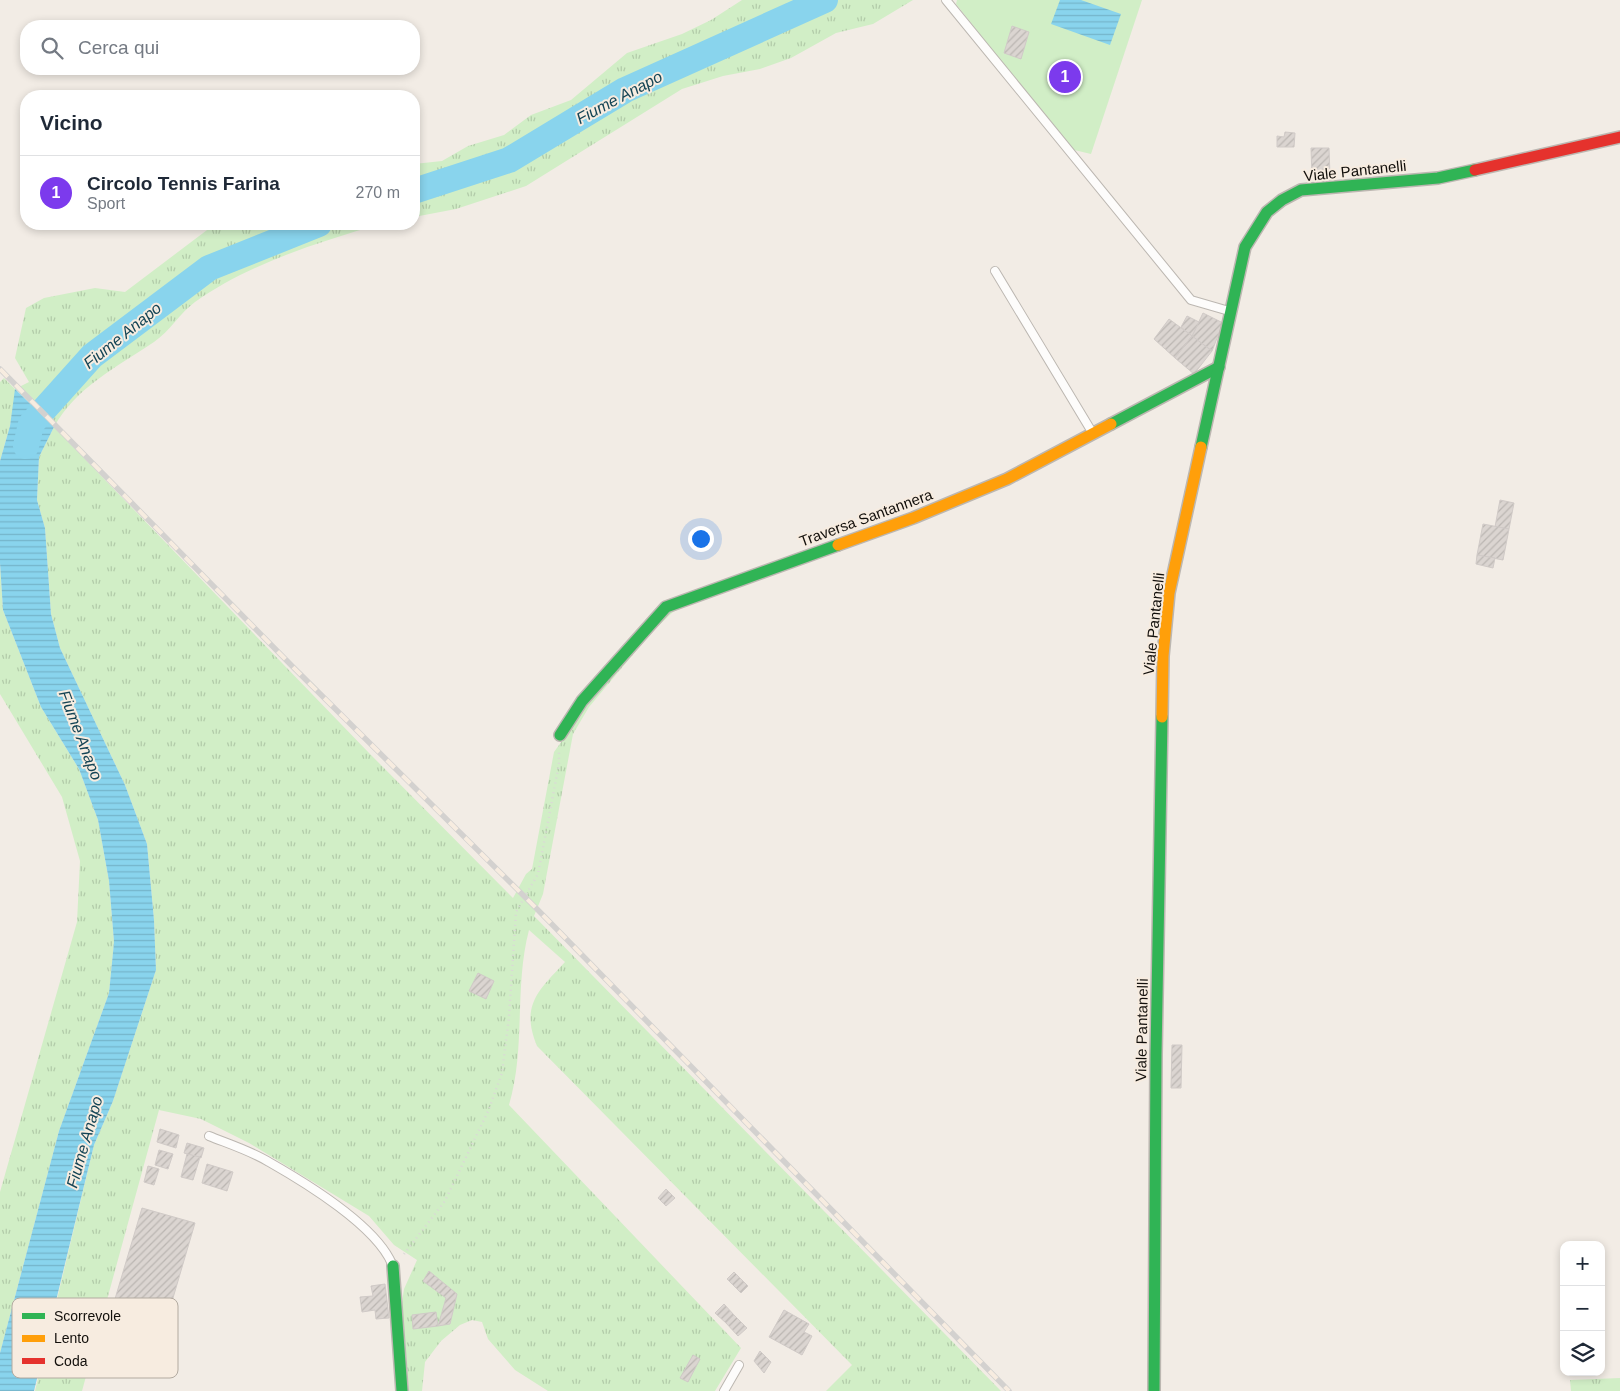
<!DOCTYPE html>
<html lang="it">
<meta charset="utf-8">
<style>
:root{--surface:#fff;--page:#f2f2f3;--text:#1f2937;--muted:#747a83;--line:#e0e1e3;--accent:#7c3aed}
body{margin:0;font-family:Arial,sans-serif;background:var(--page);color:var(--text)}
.controls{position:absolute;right:15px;bottom:15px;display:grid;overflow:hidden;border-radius:10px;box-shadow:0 2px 8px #0003}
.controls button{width:45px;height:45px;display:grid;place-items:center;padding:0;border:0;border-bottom:1px solid var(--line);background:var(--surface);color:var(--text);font:25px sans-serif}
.you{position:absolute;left:700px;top:538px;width:18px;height:18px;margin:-12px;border:4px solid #fff;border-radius:50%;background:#1a73e8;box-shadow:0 0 0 8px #1a73e833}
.badge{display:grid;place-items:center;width:32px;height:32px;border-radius:50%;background:var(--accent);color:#fff;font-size:16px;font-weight:700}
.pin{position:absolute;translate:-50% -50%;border:2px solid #fff;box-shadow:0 1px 5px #0006}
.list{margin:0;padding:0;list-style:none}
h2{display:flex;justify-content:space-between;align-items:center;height:65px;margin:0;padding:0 20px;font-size:21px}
h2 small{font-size:16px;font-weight:400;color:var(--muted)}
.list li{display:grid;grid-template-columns:32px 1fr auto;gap:15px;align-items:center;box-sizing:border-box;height:75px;padding:0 20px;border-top:1px solid var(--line)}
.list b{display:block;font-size:19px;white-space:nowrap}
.list p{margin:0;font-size:16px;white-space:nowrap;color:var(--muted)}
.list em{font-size:16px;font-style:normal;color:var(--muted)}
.icon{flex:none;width:28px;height:28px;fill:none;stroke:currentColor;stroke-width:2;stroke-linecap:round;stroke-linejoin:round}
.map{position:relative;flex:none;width:1620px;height:1391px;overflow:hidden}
.search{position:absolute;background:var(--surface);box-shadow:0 2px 8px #0003;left:20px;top:20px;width:400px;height:55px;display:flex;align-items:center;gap:12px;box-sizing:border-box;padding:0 18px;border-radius:20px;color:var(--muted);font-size:19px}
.panel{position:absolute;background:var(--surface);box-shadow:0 2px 8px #0003;left:20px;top:90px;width:400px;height:140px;border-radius:20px}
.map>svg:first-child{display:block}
.grass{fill:url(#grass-tufts)}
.pitch{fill:#d1eec6}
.water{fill:url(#water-rules)}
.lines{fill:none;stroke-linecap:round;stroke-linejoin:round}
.river{stroke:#89d4ed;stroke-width:26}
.building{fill:url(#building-hatch);stroke:#d0cac7}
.lane-casing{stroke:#bcb7b1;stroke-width:10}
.fast-casing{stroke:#bcb7b1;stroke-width:14}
.slow-casing{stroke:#bcb7b1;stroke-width:14}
.jam-casing{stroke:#bcb7b1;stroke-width:14}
.path{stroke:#dad8d6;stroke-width:2.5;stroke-dasharray:1 4;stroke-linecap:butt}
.lane{stroke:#fdfcfb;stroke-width:8}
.fast{stroke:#30b455;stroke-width:11}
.slow{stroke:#ff9f0a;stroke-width:11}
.jam{stroke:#e5322d;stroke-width:11}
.rail-casing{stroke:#d3d1cf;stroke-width:5.5}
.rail{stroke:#f7ece0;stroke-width:4;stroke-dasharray:11;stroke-linecap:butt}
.labels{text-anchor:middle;stroke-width:4;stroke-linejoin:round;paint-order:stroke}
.street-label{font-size:15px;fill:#120f0b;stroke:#f7ece0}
.water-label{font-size:16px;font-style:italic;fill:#144455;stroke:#f7ece0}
.key{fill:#f7ece0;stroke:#b2aaa0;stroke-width:1}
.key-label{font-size:14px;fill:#120f0b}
</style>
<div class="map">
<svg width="1620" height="1391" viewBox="0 0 1620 1391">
<defs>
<pattern id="grass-tufts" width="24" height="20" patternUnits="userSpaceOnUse" patternTransform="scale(1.25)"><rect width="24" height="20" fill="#d1eec6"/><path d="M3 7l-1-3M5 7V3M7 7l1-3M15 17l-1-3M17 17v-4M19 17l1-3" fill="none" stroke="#b2cba9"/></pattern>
<pattern id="water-rules" width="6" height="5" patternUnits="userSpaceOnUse" patternTransform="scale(1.25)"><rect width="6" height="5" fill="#89d4ed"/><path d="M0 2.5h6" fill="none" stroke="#75b5ca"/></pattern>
<pattern id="building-hatch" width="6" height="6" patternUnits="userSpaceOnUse" patternTransform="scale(1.25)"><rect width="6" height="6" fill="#dbd5d1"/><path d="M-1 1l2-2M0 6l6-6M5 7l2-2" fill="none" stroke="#bbb6b2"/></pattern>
</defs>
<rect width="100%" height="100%" fill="#f2ece5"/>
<g class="grass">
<polygon points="742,0 913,0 873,24 836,33 791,58 760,69 723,76 682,89 526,186 456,209 414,217 414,164 442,161 468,146 504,135 531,115 571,100 627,53 682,34 711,20"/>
<path d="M215,224h165c-63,19 -130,39 -185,78 -15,11 -25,29 -41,40 -36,24 -79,46 -100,85l315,326 144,145 13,-24 6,-5 22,-117 59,-82 44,-51 10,-7 33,-13 -27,13 -21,20 -63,75 -16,27 -30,160 -9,22 467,475h-175l26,-26 -315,-319c-17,-41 2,-56 28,-84l-36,-32c-15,57 -3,118 -20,175l232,243 -26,43h-167l-33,-21 -27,-31 -6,-17 -10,-2 -12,5 -19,16 -16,21 -3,29h-13l-7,-89 2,-13 13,-29 -23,-15 -25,-29 -120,-73 -48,-24 -42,-9 -77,281h-47l59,-246 19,-44 43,-131 -2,-50 -7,-76 -22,-59 -65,-137 -9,-34 -6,-86 -8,-28 2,-43 15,-30 -38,-38 -6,37 -10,35v-79l4,-4 11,11 14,-7 -14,-24 11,-50 18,-10 51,-10 30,4z"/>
<polygon points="0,563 3,610 41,707 79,769 98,820 109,881 114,942 109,993 59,1131 0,1353 0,1192 77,922 80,861 62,797 0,694"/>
<polygon points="1620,1378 1620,1391 1571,1391 1570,1380"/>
</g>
<polygon class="pitch" points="957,0 1142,0 1091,154 1070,149 956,4"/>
<g class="water">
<polygon points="1060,0 1081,0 1121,14 1110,45 1051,24"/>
<polygon points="15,389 54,427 39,457 37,500 45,528 51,614 60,648 125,785 147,844 154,920 156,970 113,1101 94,1145 34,1391 0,1391 0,1353 59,1131 109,993 114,942 109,881 98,820 79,769 41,707 3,610 0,563 0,461 10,426"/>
</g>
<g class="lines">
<g class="river">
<polyline points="414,191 509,160 625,90 825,0"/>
<polyline points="26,446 31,424 92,356 209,268 319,224"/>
</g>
</g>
<g class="building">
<polygon points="1012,26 1029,32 1021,59 1004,53"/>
<polygon points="1285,132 1295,133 1294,147 1277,147 1277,136 1284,137"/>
<polygon points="1311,148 1329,148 1330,176 1312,177"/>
<polygon points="1203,313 1223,323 1212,351 1192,336"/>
<polygon points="1187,316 1199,322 1192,336 1181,327"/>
<polygon points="1169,319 1192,336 1175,358 1154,339"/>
<polygon points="1192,336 1212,351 1194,374 1175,358"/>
<polygon points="1500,500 1514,503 1509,529 1495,527"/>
<polygon points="1483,524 1509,529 1503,560 1477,555"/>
<polygon points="1477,555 1495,558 1493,568 1476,564"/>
<polygon points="478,973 494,981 486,999 469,991"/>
<polygon points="1172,1045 1182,1045 1181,1088 1171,1088"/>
<polygon points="160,1129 179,1135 176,1148 157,1142"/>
<polygon points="187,1143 204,1148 201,1158 184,1153"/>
<polygon points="159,1150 173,1154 168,1169 155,1165"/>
<polygon points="187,1154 200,1157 193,1180 181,1177"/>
<polygon points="207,1164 233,1172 227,1191 202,1183"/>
<polygon points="148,1166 159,1169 154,1185 144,1182"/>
<polygon points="666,1189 675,1198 666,1206 658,1198"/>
<polygon points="142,1208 195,1223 168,1315 115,1299"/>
<polygon points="429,1271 457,1294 450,1324 438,1326 446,1298 423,1281"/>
<polygon points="734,1272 748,1286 741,1293 727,1279"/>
<polygon points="385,1284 389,1318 376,1319 375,1310 362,1312 360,1297 373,1296 371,1286"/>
<polygon points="724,1304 734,1315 726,1323 715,1313"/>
<polygon points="784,1310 809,1324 804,1332 812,1336 802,1355 769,1337"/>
<polygon points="436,1312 438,1326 413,1329 412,1315"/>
<polygon points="734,1315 747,1328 738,1336 726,1323"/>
<polygon points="760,1351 771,1362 764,1373 754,1361"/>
<polygon points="693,1355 700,1359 688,1382 680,1378"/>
</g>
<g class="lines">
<defs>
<g id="lane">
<polyline points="946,0 1191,300 1229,311"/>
<polyline points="995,271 1092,432"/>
<path d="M209,1136c20,8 42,15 60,26 37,21 107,64 123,102"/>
<polyline points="724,1391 739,1365"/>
</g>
<g id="fast">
<polyline points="1111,424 1219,367"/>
<polyline points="1201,447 1245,247 1267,212 1282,200 1301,190 1438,178 1475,170"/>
<polyline points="560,735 582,701 666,607 838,545"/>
<polyline points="393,1266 402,1391"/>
<polyline points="1154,1391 1156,1055 1162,717"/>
</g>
<g id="slow">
<polyline points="838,545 913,518 1007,479 1111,424"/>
<polyline points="1162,717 1163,656 1169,593 1201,447"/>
</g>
<polyline id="jam" points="1475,170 1620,137"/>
</defs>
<use href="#lane" class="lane-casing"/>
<use href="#fast" class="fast-casing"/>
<use href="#slow" class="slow-casing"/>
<use href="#jam" class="jam-casing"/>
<polyline class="path" points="404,1254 445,1201 489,1109 502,1073 509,1017 516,912 538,874 559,764 559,752"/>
<use href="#lane" class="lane"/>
<use href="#fast" class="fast"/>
<use href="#slow" class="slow"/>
<use href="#jam" class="jam"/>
<defs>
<polyline id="rail" points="0,369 293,667 536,908 1009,1391"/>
</defs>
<use href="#rail" class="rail-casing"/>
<use href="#rail" class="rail"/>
</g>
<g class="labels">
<g class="street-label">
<text transform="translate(1355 171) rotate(-6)" y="5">Viale Pantanelli</text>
<text transform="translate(866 518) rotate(-20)" y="5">Traversa Santannera</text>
<text transform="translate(1154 624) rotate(-84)" y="5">Viale Pantanelli</text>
<text transform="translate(1142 1030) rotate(-89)" y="5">Viale Pantanelli</text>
</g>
<g class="water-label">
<text transform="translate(619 97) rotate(-28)" y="6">Fiume Anapo</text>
<text transform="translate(122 335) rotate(-39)" y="6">Fiume Anapo</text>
<text transform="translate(81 735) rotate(69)" y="6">Fiume Anapo</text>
<text transform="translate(84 1142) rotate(-74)" y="6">Fiume Anapo</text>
</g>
</g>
<rect x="12" y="1298" width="166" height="80" rx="8" class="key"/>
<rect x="22" y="1313" width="23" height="6" fill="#30b455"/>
<rect x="22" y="1335" width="23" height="7" fill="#ff9f0a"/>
<rect x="22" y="1358" width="23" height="6" fill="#e5322d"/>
<g class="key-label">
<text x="54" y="1321">Scorrevole</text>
<text x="54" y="1343">Lento</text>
<text x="54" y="1366">Coda</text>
</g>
</svg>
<div class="controls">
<button>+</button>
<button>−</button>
<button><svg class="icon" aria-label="layers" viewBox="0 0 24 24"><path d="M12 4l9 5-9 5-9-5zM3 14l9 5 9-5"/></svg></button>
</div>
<div class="you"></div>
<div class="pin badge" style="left:1065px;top:77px">1</div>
<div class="search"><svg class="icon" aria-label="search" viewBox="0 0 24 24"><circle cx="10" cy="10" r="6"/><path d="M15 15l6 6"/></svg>Cerca qui</div>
<section class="panel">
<h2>Vicino<small></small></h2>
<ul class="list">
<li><span class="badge">1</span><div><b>Circolo Tennis Farina</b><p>Sport</p></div><em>270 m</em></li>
</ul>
</section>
</div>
